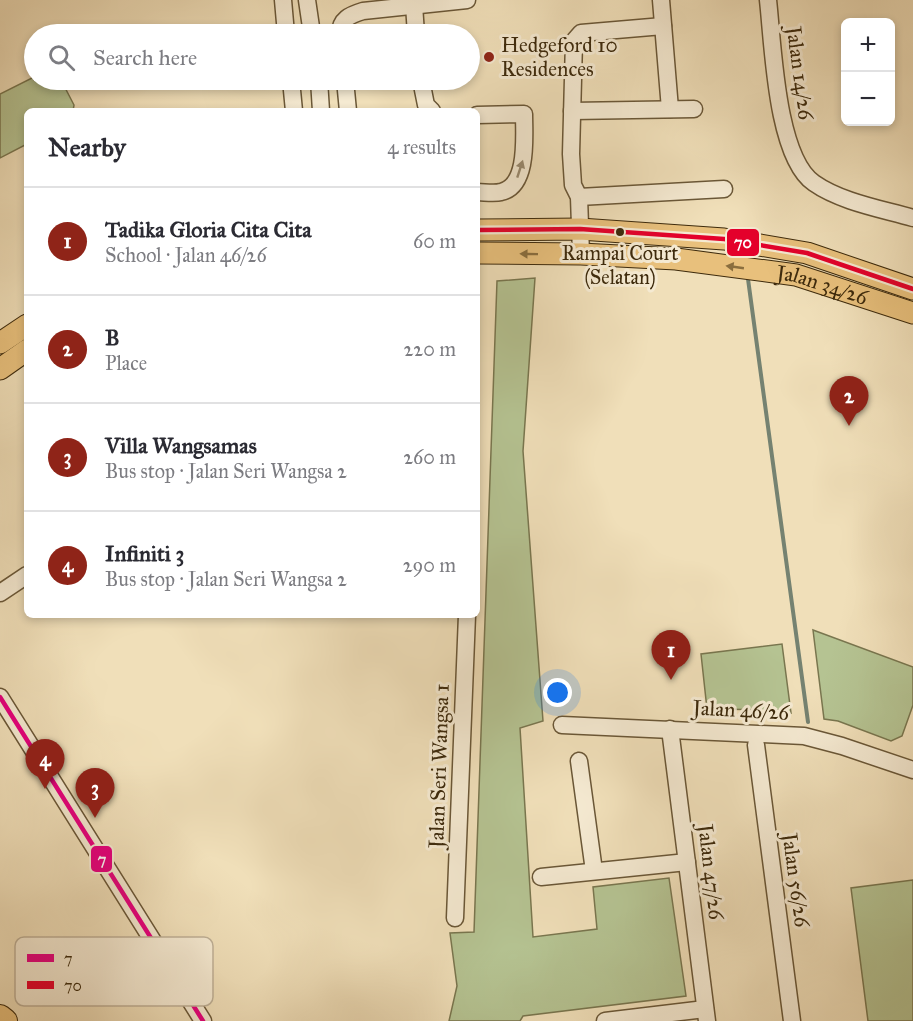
<!DOCTYPE html>
<meta charset="utf-8">
<style>
:root{--surface:#fff;--page:#f2f2f3;--text:#2b2b33;--muted:#7c7c81;--line:#e1e1e2;--accent:#8f2418}
body{margin:0;font-family:"IM FELL Great Primer",serif;background:var(--page);color:var(--text)}
.controls{position:absolute;right:18px;top:18px;display:grid;overflow:hidden;border-radius:9px;box-shadow:0 3px 9px #0003}
.controls button{width:54px;height:54px;display:grid;place-items:center;padding:0;border:0;border-bottom:2px solid var(--line);background:var(--surface);color:var(--text);font:30px sans-serif}
.you{position:absolute;left:558px;top:693px;width:21px;height:21px;margin:-15px;border:4px solid #fff;border-radius:50%;background:#1a73e8;box-shadow:0 0 0 9px #1a73e833}
.badge{display:grid;place-items:center;width:39px;height:39px;border-radius:50%;background:var(--accent);color:#fff;font-size:20px;font-weight:700}
.pin{position:absolute;translate:-50% -50px;filter:drop-shadow(0 2px 3px #0008)}
.pin::after{content:'';position:absolute;top:32px;width:21px;height:18px;background:inherit;clip-path:polygon(0 0,100% 0,50% 100%)}
.list{margin:0;padding:0;list-style:none}
h2{display:flex;justify-content:space-between;align-items:center;height:78px;margin:0;padding:0 24px;font-size:26px}
h2 small{font-size:20px;font-weight:400;color:var(--muted)}
.list li{display:grid;grid-template-columns:39px 1fr auto;gap:18px;align-items:center;box-sizing:border-box;height:108px;padding:0 24px;border-top:2px solid var(--line)}
.list b{display:block;font-size:22px;white-space:nowrap}
.list p{margin:0;font-size:20px;white-space:nowrap;color:var(--muted)}
.list em{font-size:20px;font-style:normal;color:var(--muted)}
.icon{flex:none;width:33px;height:33px;fill:none;stroke:currentColor;stroke-width:2;stroke-linecap:round;stroke-linejoin:round}
.map{position:relative;flex:none;width:913px;height:1021px;overflow:hidden}
.search{position:absolute;background:var(--surface);box-shadow:0 3px 9px #0003;left:24px;top:24px;width:456px;height:66px;display:flex;align-items:center;gap:15px;box-sizing:border-box;padding:0 21px;border-radius:33px;color:var(--muted);font-size:22px}
.panel{position:absolute;background:var(--surface);box-shadow:0 3px 9px #0003;left:24px;top:108px;width:456px;height:510px;border-radius:9px}
.map>svg:first-child{display:block}
.green{fill:#b5c392;stroke:#79764f;stroke-width:1.5}
.lines{fill:none;stroke-linecap:round;stroke-linejoin:round}
.stream{stroke:#758271;stroke-width:4}
.minor-casing{stroke:#6a5737;stroke-width:19}
.major-casing{stroke:#3d2a0c;stroke-width:23}
.highway-casing{stroke:#3d2a0c;stroke-width:26}
.minor{stroke:#f5ead2;stroke-width:16}
.major{stroke:#e8c07c;stroke-width:21}
.highway{stroke:#e8c07c;stroke-width:24}
.bus-1-casing{stroke:#f5ead2;stroke-width:9}
.bus-2-casing{stroke:#f5ead2;stroke-width:9}
.bus-1{stroke:#e5007d;stroke-width:4.5}
.bus-2{stroke:#e4002b;stroke-width:4.5}
.oneway{fill:#998a6f}
.oneway2{fill:#8a6e3e}
.poi-dot{fill:#8f2418;stroke:#f5ead2;stroke-width:2}
.bus-dot{fill:#3d2a0c;stroke:#f5ead2;stroke-width:2}
.labels{text-anchor:middle;stroke-width:6;stroke-linejoin:round;paint-order:stroke}
.bus-label{font-size:20px;fill:#3d2a0c;stroke:#f5ead2}
.poi-label{font-size:21px;fill:#3d2a0c;stroke:#f5ead2;text-anchor:start}
.street-label{font-size:21px;fill:#3d2a0c;stroke:#f5ead2}
.key{fill:#f5ead2;stroke:#beb097;stroke-width:1.5}
.key-label{font-size:16px;fill:#3d2a0c}
.line-badge{stroke:#f5ead2;stroke-width:2}
.badge-label{font-size:16px;text-anchor:middle;font-weight:bold;fill:#fff}
</style>
<div class="map">
<svg width="913" height="1021" viewBox="0 0 913 1021">
<rect width="100%" height="100%" fill="#f0dfb9"/>
<filter id="stains"><feTurbulence type="fractalNoise" baseFrequency=".00333" numOctaves="4"/><feColorMatrix values="0 0 0 0 .2 0 0 0 0 .09 0 0 0 0 .02 0 0 0 .5 -.17"/></filter>
<radialGradient id="worn" r=".72"><stop offset=".6" stop-color="#630" stop-opacity="0"/><stop offset="1" stop-color="#630" stop-opacity=".3"/></radialGradient>
<g class="green">
<polygon points="34,77 34,80 61,80 74,105 73,111 27,111 27,144 0,158 0,94"/>
<polygon points="535,278 523,451 543,721 520,728 533,937 597,929 593,887 669,878 686,996 523,1016 520,1021 449,1021 457,986 450,933 474,932 497,281"/>
<polygon points="813,630 913,667 913,705 902,736 891,741 838,721 824,719"/>
<polygon points="782,644 791,713 779,710 707,709 701,654"/>
<polygon points="913,880 913,1021 868,1021 851,888"/>
</g>
<g class="lines">
<polyline class="stream" points="748,279 808,722"/>
<defs>
<g id="minor">
<polyline points="283,0 286,34"/>
<polyline points="307,0 312,34"/>
<polyline points="661,0 670,109"/>
<path d="M768,0c5,44 8,157 46,183 27,19 68,26 99,35"/>
<polyline points="414,5 416,34"/>
<path d="M340,34c0,-15 10,-19 23,-23l104,-11"/>
<polyline points="291,80 294,111"/>
<polyline points="319,80 321,111"/>
<polyline points="345,80 348,111"/>
<polyline points="421,80 426,105 432,111"/>
<polyline points="572,111 694,109"/>
<path d="M477,115l47,-1c0,21 5,72 -23,78 -7,2 -17,0 -24,0"/>
<polyline points="579,197 724,189"/>
<polyline points="581,254 579,197 573,185 571,154 574,41 581,33 663,26"/>
<polyline points="0,593 27,575"/>
<polyline points="0,697 203,1021"/>
<polyline points="562,725 804,736 842,746 913,770"/>
<polyline points="670,729 707,1021"/>
<polyline points="756,745 792,1021"/>
<polyline points="579,761 594,871"/>
<polyline points="541,877 687,862"/>
<polyline points="455,918 467,615"/>
<polyline points="605,1021 705,1009"/>
</g>
<g id="major">
<polyline points="477,230 580,229 724,239 807,253 913,289"/>
<path id="s1" d="M477,253l104,1 95,5 120,16 117,38"/>
<polyline points="0,343 27,325"/>
<polyline points="0,369 27,350"/>
</g>
<polyline id="highway" points="0,1017 5,1021"/>
</defs>
<use href="#minor" class="minor-casing"/>
<use href="#major" class="major-casing"/>
<use href="#highway" class="highway-casing"/>
<use href="#minor" class="minor"/>
<use href="#major" class="major"/>
<use href="#highway" class="highway"/>
<defs>
<polyline id="bus-1" points="0,697 203,1021"/>
<polyline id="bus-2" points="477,230 580,229 724,239 807,253 913,289"/>
</defs>
<use href="#bus-1" class="bus-1-casing"/>
<use href="#bus-2" class="bus-2-casing"/>
<use href="#bus-1" class="bus-1"/>
<use href="#bus-2" class="bus-2"/>
</g>
<defs><path id="oneway-solid" d="M-6-.8H1V-3.2L6.5 0L1 3.2V.8H-6Z" transform="scale(1.5)"/></defs>
<use class="oneway" href="#oneway-solid" transform="translate(520 169) rotate(-72)"/>
<g class="oneway2">
<use href="#oneway-solid" transform="translate(529 254) rotate(-179)"/>
<use href="#oneway-solid" transform="translate(735 267) rotate(-172)"/>
</g>
<circle class="poi-dot" cx="489" cy="57" r="6"/>
<circle class="bus-dot" cx="620" cy="232" r="5"/>
<g class="labels">
<g class="bus-label">
<text x="620" y="260">Rampai Court<tspan x="620" dy="24">(Selatan)</tspan></text>
</g>
<g class="poi-label">
<text x="501" y="52">Hedgeford 10<tspan x="501" dy="24">Residences</tspan></text>
</g>
<g class="street-label">
<text transform="translate(800 73) rotate(82)" y="7">Jalan 14/26</text>
<text dy="7" stroke="none"><textPath href="#s1" startOffset="348">Jalan 34/26</textPath></text>
<text transform="translate(741 710) rotate(3)" y="7">Jalan 46/26</text>
<text transform="translate(439 766) rotate(-88)" y="7">Jalan Seri Wangsa 1</text>
<text transform="translate(711 872) rotate(83)" y="7">Jalan 47/26</text>
<text transform="translate(796 880) rotate(82)" y="7">Jalan 56/26</text>
</g>
</g>
<rect x="15" y="937" width="198" height="69" rx="9" class="key"/>
<rect x="27" y="954" width="27" height="8" fill="#e5007d"/>
<rect x="27" y="981" width="27" height="8" fill="#e4002b"/>
<g class="key-label">
<text x="64" y="964">7</text>
<text x="64" y="991">70</text>
</g>
<g class="line-badge">
<rect x="726" y="228" width="34" height="29" rx="6" fill="#e4002b"/>
<rect x="90" y="845" width="23" height="28" rx="6" fill="#e5007d"/>
</g>
<g class="badge-label">
<text x="743" y="248">70</text>
<text x="102" y="865">7</text>
</g>
<rect width="100%" height="100%" filter="url(#stains)"/>
<rect width="100%" height="100%" fill="url(#worn)"/>
</svg>
<div class="controls">
<button>+</button>
<button>−</button>
</div>
<div class="you"></div>
<div class="pin badge" style="left:671px;top:680px">1</div>
<div class="pin badge" style="left:849px;top:426px">2</div>
<div class="pin badge" style="left:95px;top:818px">3</div>
<div class="pin badge" style="left:45px;top:789px">4</div>
<div class="search"><svg class="icon" aria-label="search" viewBox="0 0 24 24"><circle cx="10" cy="10" r="6"/><path d="M15 15l6 6"/></svg>Search here</div>
<section class="panel">
<h2>Nearby<small>4 results</small></h2>
<ul class="list">
<li><span class="badge">1</span><div><b>Tadika Gloria Cita Cita</b><p>School · Jalan 46/26</p></div><em>60 m</em></li>
<li><span class="badge">2</span><div><b>B</b><p>Place</p></div><em>220 m</em></li>
<li><span class="badge">3</span><div><b>Villa Wangsamas</b><p>Bus stop · Jalan Seri Wangsa 2</p></div><em>260 m</em></li>
<li><span class="badge">4</span><div><b>Infiniti 3</b><p>Bus stop · Jalan Seri Wangsa 2</p></div><em>290 m</em></li>
</ul>
</section>
</div>
